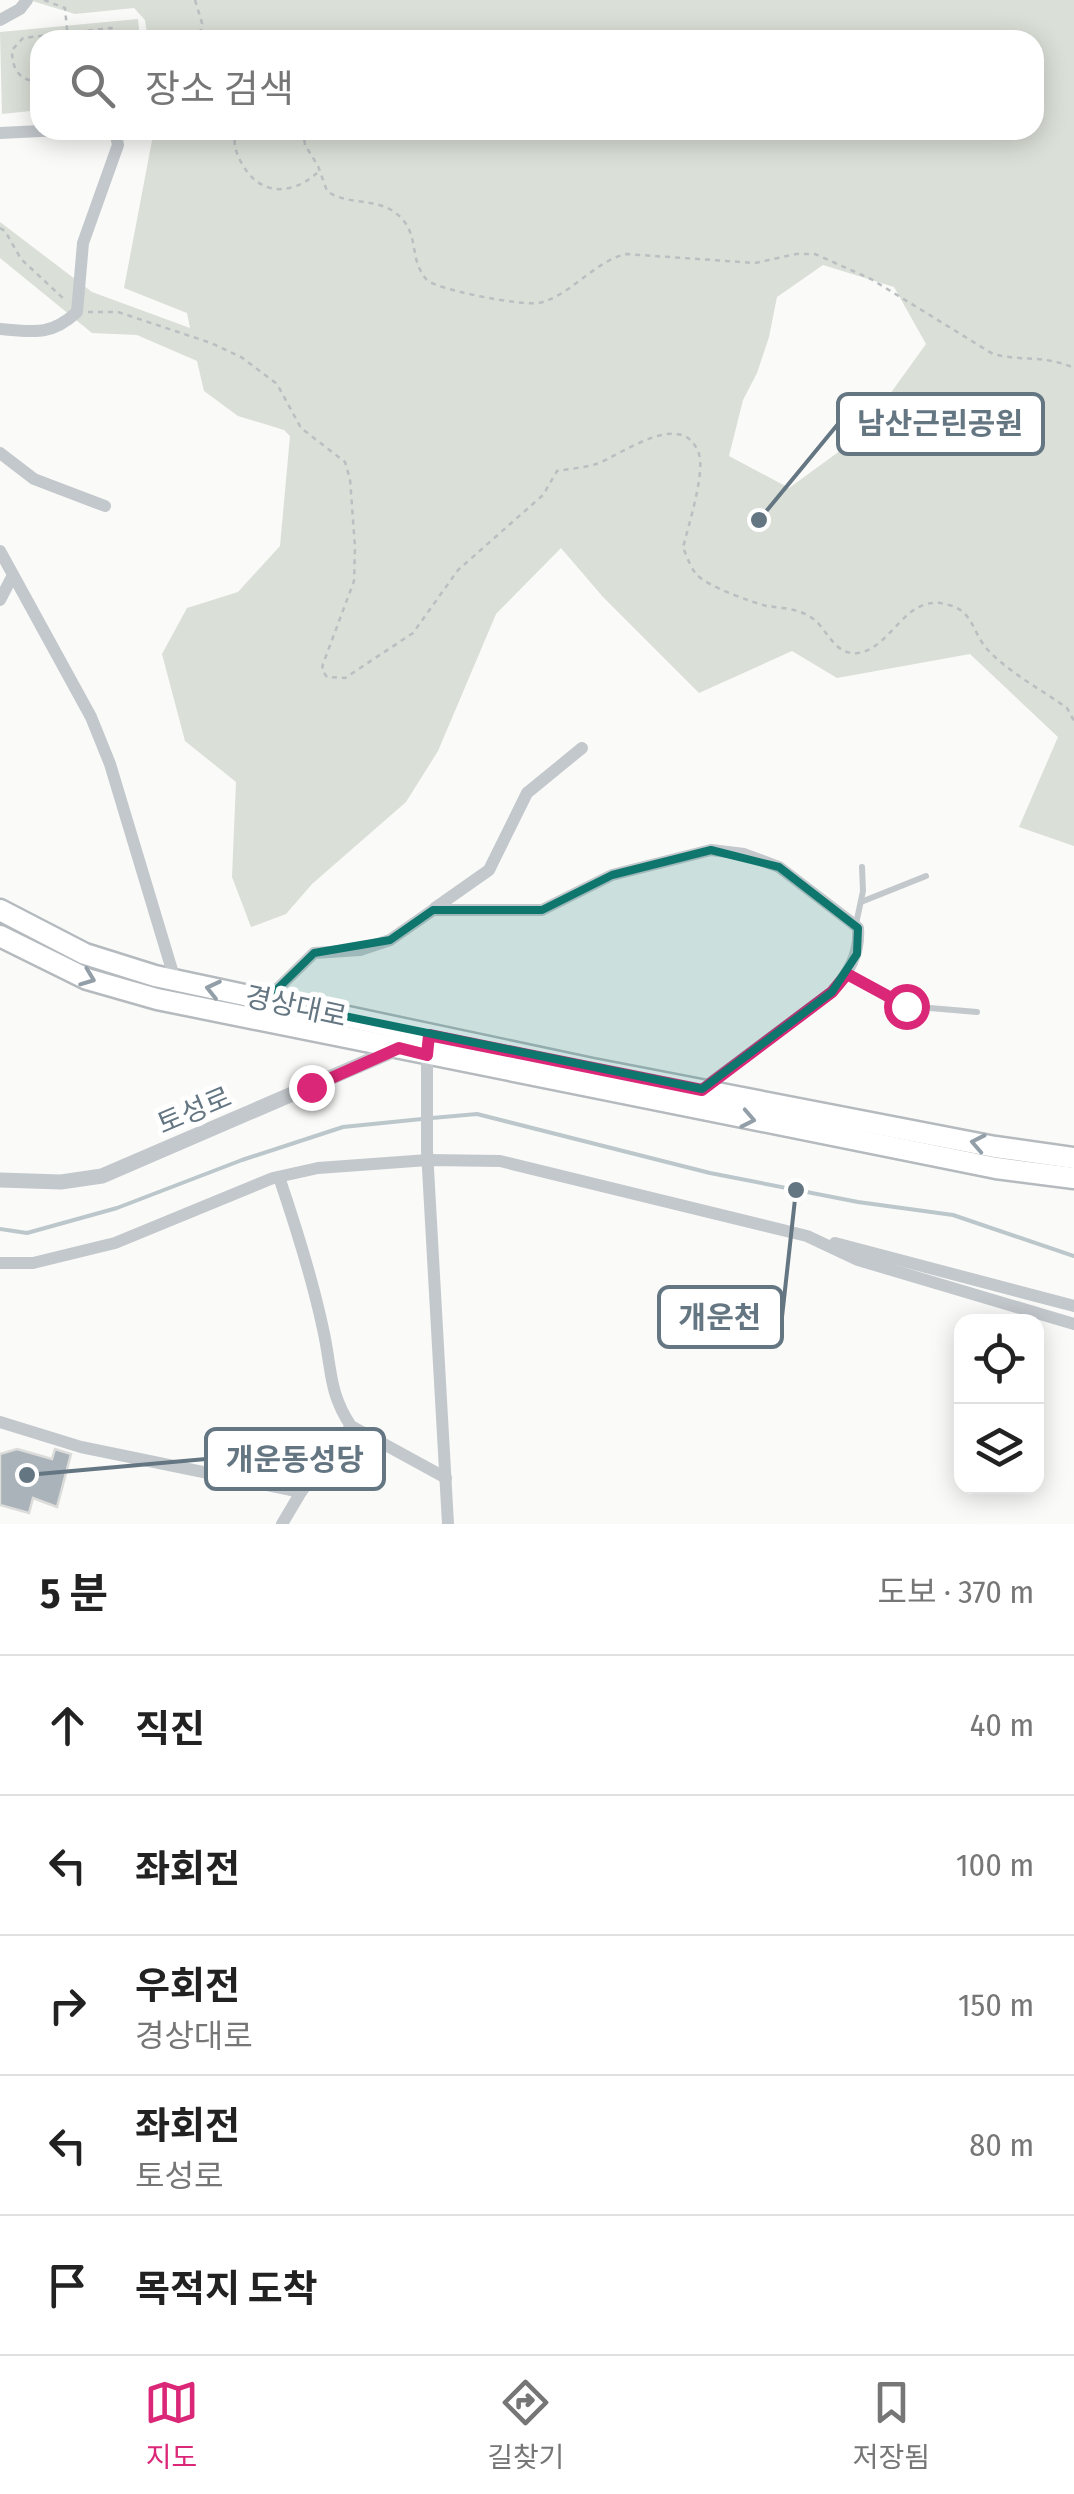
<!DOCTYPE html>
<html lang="ko">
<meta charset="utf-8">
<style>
:root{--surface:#fff;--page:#f2f2f2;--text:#222;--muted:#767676;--line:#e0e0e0;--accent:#db2777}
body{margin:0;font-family:"Fira Sans Condensed","Noto Sans KR",sans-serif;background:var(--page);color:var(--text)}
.controls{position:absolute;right:30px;bottom:30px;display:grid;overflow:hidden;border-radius:20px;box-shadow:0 5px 25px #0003}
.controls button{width:90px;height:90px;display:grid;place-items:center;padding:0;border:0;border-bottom:2px solid var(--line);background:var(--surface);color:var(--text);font:50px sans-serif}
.stop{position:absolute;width:30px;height:30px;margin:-22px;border:8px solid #db2777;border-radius:50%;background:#fff}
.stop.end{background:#db2777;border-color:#fff;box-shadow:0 2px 10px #0008}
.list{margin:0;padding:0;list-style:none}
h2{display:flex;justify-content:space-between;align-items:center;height:130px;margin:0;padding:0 40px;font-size:42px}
h2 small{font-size:32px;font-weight:400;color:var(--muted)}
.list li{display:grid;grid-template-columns:65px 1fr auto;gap:30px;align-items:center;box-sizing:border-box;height:140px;padding:0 40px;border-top:2px solid var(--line)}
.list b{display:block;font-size:38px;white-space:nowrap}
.list p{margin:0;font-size:32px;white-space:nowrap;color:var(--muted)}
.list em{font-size:32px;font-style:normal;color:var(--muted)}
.icon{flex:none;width:55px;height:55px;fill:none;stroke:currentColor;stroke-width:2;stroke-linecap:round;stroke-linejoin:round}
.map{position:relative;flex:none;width:1074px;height:1524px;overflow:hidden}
.search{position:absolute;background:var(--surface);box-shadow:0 5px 25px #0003;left:30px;right:30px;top:30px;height:110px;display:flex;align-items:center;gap:25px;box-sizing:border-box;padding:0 35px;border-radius:30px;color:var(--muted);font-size:38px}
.sheet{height:830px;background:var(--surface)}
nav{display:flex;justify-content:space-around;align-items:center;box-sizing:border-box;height:140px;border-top:2px solid var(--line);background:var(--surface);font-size:28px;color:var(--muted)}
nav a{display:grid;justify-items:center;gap:5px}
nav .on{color:var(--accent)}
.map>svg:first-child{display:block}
.green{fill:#dadfd7;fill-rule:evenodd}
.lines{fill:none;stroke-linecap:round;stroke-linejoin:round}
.stream{stroke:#bbc7cb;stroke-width:4}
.building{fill:#aab3b9;stroke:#dcdcda;stroke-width:2.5}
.primary-casing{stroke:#b5babe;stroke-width:25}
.path{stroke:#bbbfc2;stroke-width:2.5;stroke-dasharray:5 5;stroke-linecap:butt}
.service{stroke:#c3c8cc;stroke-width:6}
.minor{stroke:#c3c8cc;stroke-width:12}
.tertiary{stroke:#c3c8cc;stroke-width:15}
.primary{stroke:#fff;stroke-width:20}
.oneway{stroke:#939fa8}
.route{stroke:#db2777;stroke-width:12}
.marked{fill:#0f766e;fill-opacity:0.2;stroke:#0f766e;stroke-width:8;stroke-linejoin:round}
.labels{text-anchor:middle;stroke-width:10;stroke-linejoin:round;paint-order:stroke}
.street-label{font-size:28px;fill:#657683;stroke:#fff}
.leader{fill:none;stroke:#657683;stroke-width:4}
.callout-dot{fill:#657683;stroke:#fff;stroke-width:4}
.callout{fill:#fff;stroke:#657683;stroke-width:4}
.callout-label{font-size:30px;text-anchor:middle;font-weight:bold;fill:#657683}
</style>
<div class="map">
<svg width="1074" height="1524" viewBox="0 0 1074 1524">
<rect width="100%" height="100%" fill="#fafaf8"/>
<g class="green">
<path d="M29,0h1045v846l-55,-19 39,-90 -88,-83 -133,24 -45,-27 -93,42 -96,-96 -42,-49 -65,66 -58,137 -32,51 -94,82 -26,30 -35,13 -19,-50 4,-95 -51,-41 -23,-87 25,-46 51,-16 42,-46 10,-110 -6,-6 -46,-14 -34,-25 -7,-30 -60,-26 -45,-2 -92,-75v-36l92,70 98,36 -3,-15 -63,-25 30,-158h880v-90h-886l-3,-20 -11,-12 -59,6zM823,265l71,22 32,57 -67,93 -70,51 -60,-32 14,-56 14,-27 12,-36 8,-40z"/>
<polygon points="138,19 140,40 40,40 40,110 2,114 0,32"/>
</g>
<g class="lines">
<g class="stream">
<polyline points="432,1118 477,1114 710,1173 858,1202 953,1215 1074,1256"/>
<polyline points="0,1229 27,1233 117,1208 242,1160 343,1127 422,1119"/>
</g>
</g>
<polygon class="building" points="17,1449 52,1459 55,1449 71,1454 57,1507 33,1498 29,1513 0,1505 0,1454"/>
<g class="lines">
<defs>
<g id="primary">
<polyline points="0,910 85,954 155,976 592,1069 995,1147 1074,1158"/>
<polyline points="0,936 87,979 157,999 996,1168 1074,1178"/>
</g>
</defs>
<use href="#primary" class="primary-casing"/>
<g class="path">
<polyline points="44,0 65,8 68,40"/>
<polyline points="195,0 202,23 199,40"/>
<path d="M40,81c-20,1 -28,-11 -28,-31l11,-12 88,-10 12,5 4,7"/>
<path d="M236,130c-3,12 -1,21 5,32 17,33 49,35 76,11"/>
<path d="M303,130l2,15 13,21 9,25c19,14 46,7 66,20 29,20 14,45 33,68 9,11 97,27 112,24 30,-5 55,-41 88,-49l129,9 41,-9h19l56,25 122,75c30,8 49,0 81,14"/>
<polyline points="0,228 5,231 21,259 65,300"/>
<path d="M88,312h30l93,31 30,14 36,27 24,44 44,34 5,17 5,68 -1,34 -31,83 -1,6 5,7 18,1 68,-45 45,-63 85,-75 14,-24c12,-2 26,-3 39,-7 26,-9 87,-57 103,-10 6,21 -11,72 -16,94 4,8 8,21 14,27 12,12 54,27 70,31 15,2 33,3 45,12 16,11 22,38 46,35 35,-5 47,-62 91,-48 25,7 23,27 38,44 21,23 55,41 80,59l7,13"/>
</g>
<g class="service">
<polyline points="861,902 926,876"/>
<polyline points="856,924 863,891 862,867"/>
<polyline points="847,974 906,1006 977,1012"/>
</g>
<g class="minor">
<polyline points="0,20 20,9 27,0"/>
<polyline points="0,133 61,130"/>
<path d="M0,329c34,3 51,7 77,-17l6,-69 35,-98 -3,-15"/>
<polyline points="0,453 34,479 105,506"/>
<polyline points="0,551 91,717 110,764 175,980"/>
<polyline points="0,600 13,575"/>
<polyline points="435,908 489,870 527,793 582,748"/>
<path d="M266,1000l48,-47 46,-3 30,-10 43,-30h109l70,-35 99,-25 33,4 35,13 72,55 7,6c2,26 -9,44 -26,64l-130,97"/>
<polyline points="427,1047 427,1151 448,1524"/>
<path d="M279,1177c17,50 33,100 44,152 9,39 5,63 28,97"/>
<polyline points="835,1243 1074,1306"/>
<polyline points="0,1263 33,1263 115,1243 273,1178 318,1168 428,1160 500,1161 807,1236 858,1260 1074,1324"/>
<polyline points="0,1422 81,1447 301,1492 351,1426 446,1478"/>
<polyline points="282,1524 301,1492"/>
</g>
<polyline class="tertiary" points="0,1180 61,1182 102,1176 399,1048"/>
<use href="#primary" class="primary"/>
</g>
<defs><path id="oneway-chevron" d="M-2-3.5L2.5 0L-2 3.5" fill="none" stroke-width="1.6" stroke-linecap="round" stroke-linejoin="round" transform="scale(2.5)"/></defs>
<g class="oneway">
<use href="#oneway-chevron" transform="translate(88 978) rotate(21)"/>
<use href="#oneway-chevron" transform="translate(213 989) rotate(-167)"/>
<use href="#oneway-chevron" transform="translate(748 1119) rotate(11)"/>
<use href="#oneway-chevron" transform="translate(978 1143) rotate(-169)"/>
</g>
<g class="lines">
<polyline class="route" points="311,1087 399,1048 427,1055 429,1035 702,1090 832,992 847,974 906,1006"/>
</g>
<path class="marked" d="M711,850l68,17 79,61 -1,26 -25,38 -130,97 -436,-89 48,-47 76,-13 43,-30h109l70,-35z"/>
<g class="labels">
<g class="street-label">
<text transform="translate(296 1006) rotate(12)" y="10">경상대로</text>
<text transform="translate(194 1110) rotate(-23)" y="10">토성로</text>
</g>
</g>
<path class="leader" d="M759 520L838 424M796 1190L782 1317M27 1475L206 1459"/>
<g class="callout-dot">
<circle cx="759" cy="520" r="10"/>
<circle cx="796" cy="1190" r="10"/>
<circle cx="27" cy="1475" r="10"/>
</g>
<g class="callout">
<rect x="838" y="394" width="205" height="60" rx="10"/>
<rect x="659" y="1287" width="123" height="60" rx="10"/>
<rect x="206" y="1429" width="178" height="60" rx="10"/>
</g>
<g class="callout-label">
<text x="940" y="434">남산근린공원</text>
<text x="720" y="1328">개운천</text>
<text x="295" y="1470">개운동성당</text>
</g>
</svg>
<div class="controls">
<button><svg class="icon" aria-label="locate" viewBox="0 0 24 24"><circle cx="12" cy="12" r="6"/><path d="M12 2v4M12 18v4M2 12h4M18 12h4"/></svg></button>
<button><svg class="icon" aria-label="layers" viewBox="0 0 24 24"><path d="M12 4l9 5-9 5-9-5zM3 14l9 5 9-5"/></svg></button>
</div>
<div class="stop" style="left:906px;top:1006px"></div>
<div class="stop end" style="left:311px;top:1087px"></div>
<div class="search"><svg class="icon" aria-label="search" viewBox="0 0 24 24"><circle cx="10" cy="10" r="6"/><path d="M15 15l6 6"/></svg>장소 검색</div>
</div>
<section class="sheet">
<h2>5 분<small>도보 · 370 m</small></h2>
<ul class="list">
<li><svg class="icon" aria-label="ahead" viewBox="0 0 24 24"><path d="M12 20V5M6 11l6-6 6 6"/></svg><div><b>직진</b></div><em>40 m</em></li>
<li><svg class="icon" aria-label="left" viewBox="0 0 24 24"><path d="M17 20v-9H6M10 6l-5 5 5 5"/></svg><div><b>좌회전</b></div><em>100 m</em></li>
<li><svg class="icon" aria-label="right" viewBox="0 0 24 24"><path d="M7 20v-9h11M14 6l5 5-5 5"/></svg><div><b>우회전</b><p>경상대로</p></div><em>150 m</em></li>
<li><svg class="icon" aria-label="left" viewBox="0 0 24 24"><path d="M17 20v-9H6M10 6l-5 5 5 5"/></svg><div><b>좌회전</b><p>토성로</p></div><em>80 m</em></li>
<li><svg class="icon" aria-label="arrive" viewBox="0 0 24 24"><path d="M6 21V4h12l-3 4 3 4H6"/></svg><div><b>목적지 도착</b></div></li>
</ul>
</section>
<nav>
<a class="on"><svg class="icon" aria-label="map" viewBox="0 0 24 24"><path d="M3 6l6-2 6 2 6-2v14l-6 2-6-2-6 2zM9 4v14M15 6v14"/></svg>지도</a>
<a><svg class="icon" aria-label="directions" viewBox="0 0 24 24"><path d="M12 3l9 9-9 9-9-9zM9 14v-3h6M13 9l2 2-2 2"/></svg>길찾기</a>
<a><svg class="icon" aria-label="saved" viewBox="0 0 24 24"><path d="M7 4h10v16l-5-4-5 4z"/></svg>저장됨</a>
</nav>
